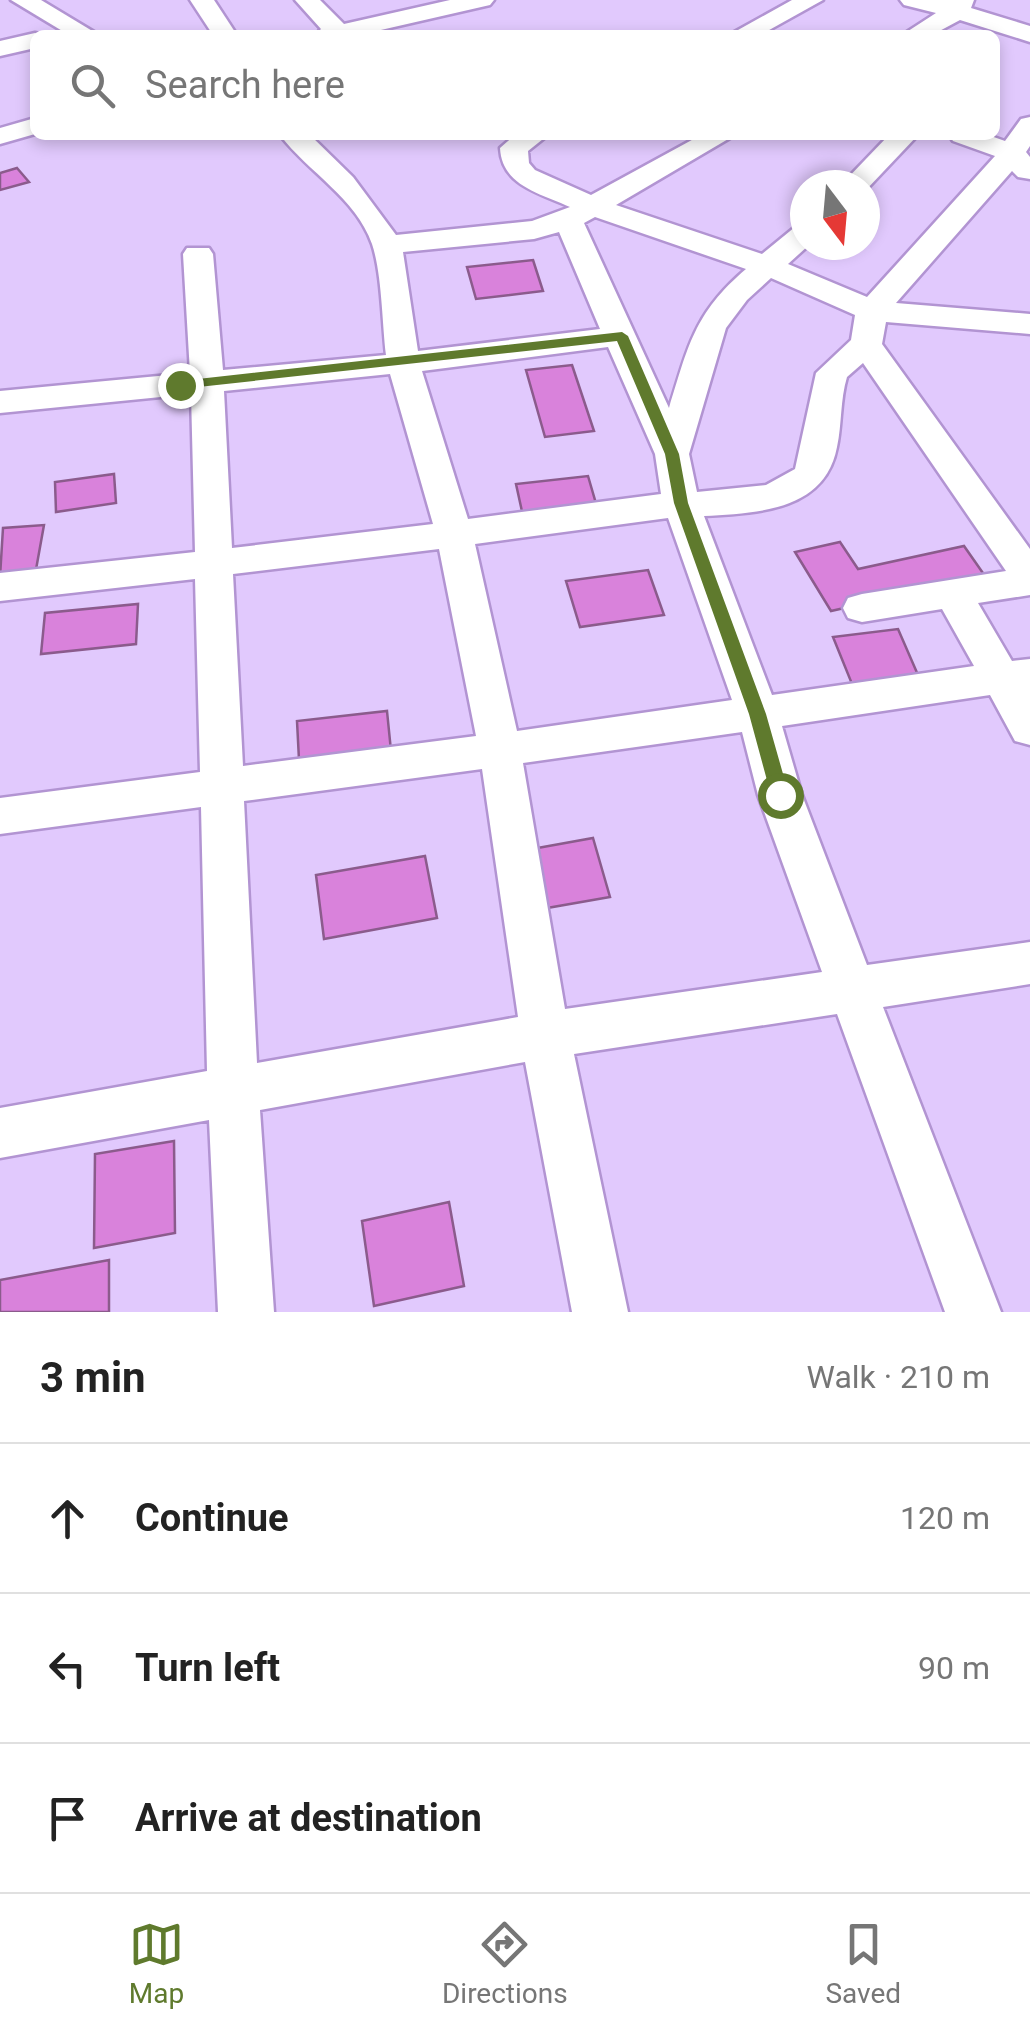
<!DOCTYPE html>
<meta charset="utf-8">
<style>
:root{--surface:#fff;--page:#f6f6f6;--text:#222;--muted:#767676;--line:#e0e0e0;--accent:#5f7a2d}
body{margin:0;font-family:Roboto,sans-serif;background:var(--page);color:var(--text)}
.compass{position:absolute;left:790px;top:170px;width:90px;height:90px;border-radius:50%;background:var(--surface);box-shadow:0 5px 15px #0003;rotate:164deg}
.stop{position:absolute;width:30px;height:30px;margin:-22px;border:8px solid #5f7a2d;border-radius:50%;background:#fff}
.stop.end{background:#5f7a2d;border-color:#fff;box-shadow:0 2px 10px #0008}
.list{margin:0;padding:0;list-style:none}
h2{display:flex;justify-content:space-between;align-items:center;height:130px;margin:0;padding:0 40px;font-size:42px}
h2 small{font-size:32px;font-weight:400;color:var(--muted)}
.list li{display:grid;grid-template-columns:65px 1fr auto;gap:30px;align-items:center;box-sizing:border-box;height:150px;padding:0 40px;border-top:2px solid var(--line)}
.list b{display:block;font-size:38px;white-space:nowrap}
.list em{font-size:32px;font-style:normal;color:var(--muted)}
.icon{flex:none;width:55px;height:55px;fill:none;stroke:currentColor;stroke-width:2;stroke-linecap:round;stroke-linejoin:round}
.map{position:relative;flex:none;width:1030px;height:1312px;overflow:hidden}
.search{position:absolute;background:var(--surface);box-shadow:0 5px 15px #0003;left:30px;right:30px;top:30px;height:110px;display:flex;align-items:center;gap:25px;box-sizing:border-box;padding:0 35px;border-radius:15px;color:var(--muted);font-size:38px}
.sheet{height:580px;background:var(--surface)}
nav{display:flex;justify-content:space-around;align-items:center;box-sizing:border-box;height:140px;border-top:2px solid var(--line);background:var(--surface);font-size:28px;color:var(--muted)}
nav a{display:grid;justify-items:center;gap:5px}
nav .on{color:var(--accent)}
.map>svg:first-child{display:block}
.building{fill:#d982db;stroke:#8b5b8c;stroke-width:2.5}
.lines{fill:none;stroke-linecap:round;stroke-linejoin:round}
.minor-casing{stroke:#b294d2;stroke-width:5}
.minor{fill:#fff;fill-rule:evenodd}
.route{fill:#5f7a2d}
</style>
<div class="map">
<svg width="1030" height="1312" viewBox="0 0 1030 1312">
<rect width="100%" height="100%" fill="#e1c9fd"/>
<g class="building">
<polygon points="17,168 29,182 0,190 0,173"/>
<polygon points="533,260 543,291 476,299 467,267"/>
<polygon points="572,365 594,431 545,437 526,370"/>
<polygon points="114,474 116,503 56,512 55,482"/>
<polygon points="588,476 597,507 523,516 516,484"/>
<polygon points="44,525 35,575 0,577 3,528"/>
<polygon points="840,542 858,569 964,546 985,576 831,611 795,552"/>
<polygon points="648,570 664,615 580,627 566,581"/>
<polygon points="138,604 136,644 41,654 45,613"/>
<polygon points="898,629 918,675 852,684 833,637"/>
<polygon points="387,711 391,751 299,760 297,721"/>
<polygon points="593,838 610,897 547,908 532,849"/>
<polygon points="425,856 437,918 324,939 316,875"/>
<polygon points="174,1141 175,1233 94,1248 95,1154"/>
<polygon points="449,1202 464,1286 374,1306 362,1221"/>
<polygon points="109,1260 109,1312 0,1312 0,1280"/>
</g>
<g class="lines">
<defs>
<g id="minor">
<polygon points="11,0 41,0 99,35 69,35"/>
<polygon points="190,0 214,0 237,35 213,35"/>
<polygon points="295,0 320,0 344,24 450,0 494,0 490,5 359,35 315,35 321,29"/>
<polygon points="792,0 823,0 760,35 729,35"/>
<polygon points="900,0 974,0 971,8 1030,26 1030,42 960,20 932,35 902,35 936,13 904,5"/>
<polygon points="35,33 44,35 35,35 35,48 0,56 0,41"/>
<path d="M1030,117v29l-4,6 4,5v22l-12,-2 -6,-6 -116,132 134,11v20l-144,-12 -4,22 148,205v46l-52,8 34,58 18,-2v86l-15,-4 -25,-46 -208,31 20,69 65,170 163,-23v42l-147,23 118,305h-56l-108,-298 -263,40 54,258h-56l-47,-250 -265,48 14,202h-56l-9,-192 -209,38v-50l207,-37 -6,-264 -201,27v-36l200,-26 -5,-193 -195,22v-28l195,-21 -4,-158 -191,19v-22l190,-18 -7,-119 4,-6h22l4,6 10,116 163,-15c-4,-33 -4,-81 -14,-111 -16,-46 -64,-72 -92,-109h30l43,42 43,58 136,-14 38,-14c-30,-14 -68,-21 -70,-59l15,-13h33l-20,16 1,12 6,7 56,25 110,-60h34l-119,70 146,49 33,-27 10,-3v21h4l-21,19 79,33 128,-141 -42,-15 -4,-6h39l17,6 16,-22zM595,217l151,52c-52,44 -58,78 -77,139l-85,-185zM559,232l41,97 -182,22 -15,-99 131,-13zM771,278l84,37 -4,25 -35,33 -21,96 -29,16 -69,7 -8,-38 37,-126 21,-28zM608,347l47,107 6,40 -193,25 -46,-148zM863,363l143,208 -144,23 -14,4 -5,10 5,10 14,4 80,-13 32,57 -202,29 -68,-179c53,-3 121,-5 133,-69 5,-23 3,-47 10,-70zM390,374l43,150 -201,24 -8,-157zM668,518l64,182 -215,31 -42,-187zM439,549l37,187 -233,30 -10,-192zM742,732l16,63 64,177 -257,37 -42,-246zM482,769l36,248 -261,46 -13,-262z"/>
<polygon points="35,118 35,134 0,144 0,128"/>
<polygon points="889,135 918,135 865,191 865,185 841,185"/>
</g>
</defs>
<use href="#minor" class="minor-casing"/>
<use href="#minor" class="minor"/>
</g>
<polygon class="route" points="622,332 628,336 679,454 688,503 766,714 789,795 786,800 774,800 771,795 749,714 674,503 665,454 617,341 180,389 173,385 180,381"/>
</svg>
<svg class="compass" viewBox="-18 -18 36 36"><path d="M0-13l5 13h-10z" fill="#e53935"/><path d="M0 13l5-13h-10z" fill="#767676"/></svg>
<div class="stop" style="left:780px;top:795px"></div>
<div class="stop end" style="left:180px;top:385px"></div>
<div class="search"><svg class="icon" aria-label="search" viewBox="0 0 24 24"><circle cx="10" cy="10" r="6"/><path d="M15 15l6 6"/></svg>Search here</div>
</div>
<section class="sheet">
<h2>3 min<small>Walk · 210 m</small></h2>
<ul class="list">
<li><svg class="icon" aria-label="ahead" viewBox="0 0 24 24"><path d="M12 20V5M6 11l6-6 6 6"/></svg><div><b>Continue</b></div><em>120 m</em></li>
<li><svg class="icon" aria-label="left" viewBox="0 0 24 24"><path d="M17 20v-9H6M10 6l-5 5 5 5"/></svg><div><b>Turn left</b></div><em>90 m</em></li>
<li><svg class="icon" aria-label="arrive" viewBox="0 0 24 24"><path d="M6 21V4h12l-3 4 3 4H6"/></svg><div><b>Arrive at destination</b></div></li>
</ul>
</section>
<nav>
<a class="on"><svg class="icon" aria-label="map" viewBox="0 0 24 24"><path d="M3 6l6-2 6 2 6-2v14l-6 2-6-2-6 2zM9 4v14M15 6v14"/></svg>Map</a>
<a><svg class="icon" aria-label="directions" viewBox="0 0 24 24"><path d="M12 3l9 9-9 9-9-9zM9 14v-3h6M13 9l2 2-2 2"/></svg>Directions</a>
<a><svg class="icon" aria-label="saved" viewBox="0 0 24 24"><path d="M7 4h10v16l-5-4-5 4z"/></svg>Saved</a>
</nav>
